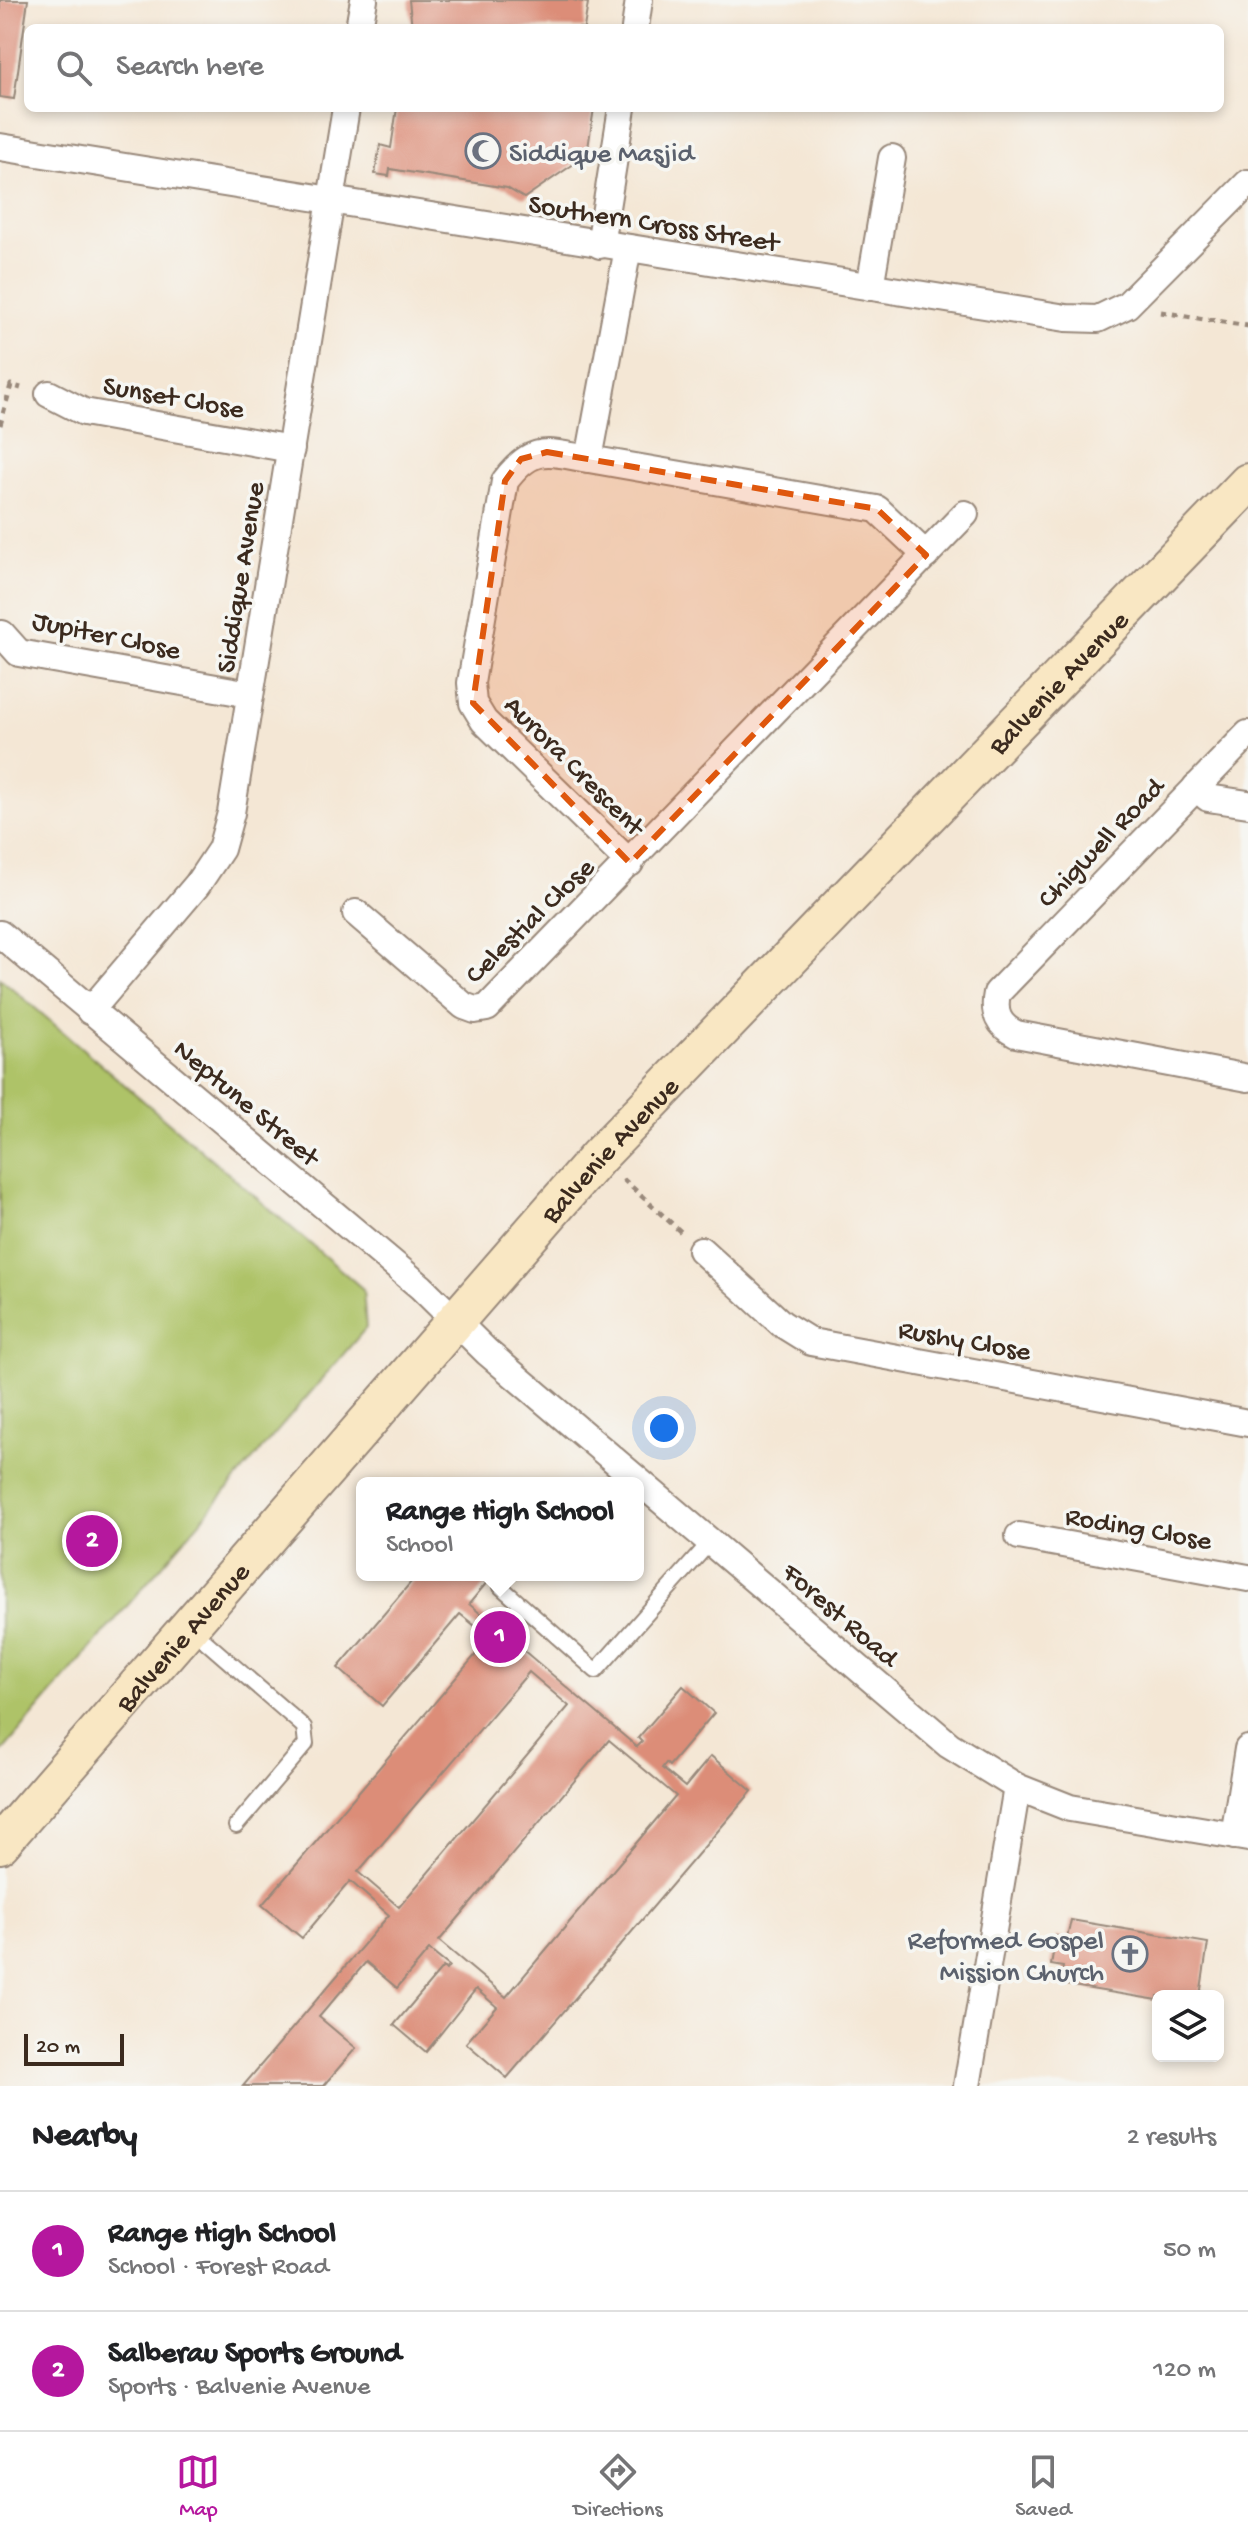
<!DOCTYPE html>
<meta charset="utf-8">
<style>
:root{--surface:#fff;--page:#f6f6f6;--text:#202124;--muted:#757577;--line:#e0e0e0;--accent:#b5179e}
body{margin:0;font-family:"Gochi Hand",sans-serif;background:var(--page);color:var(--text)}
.controls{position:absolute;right:24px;bottom:24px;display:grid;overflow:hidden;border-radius:12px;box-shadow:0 4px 12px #0003}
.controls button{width:72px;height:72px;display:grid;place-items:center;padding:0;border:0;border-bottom:2px solid var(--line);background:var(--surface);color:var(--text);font:40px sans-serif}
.scale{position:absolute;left:24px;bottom:20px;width:100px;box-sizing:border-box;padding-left:8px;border:4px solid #3b2a1e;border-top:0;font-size:22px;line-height:28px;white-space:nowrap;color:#3b2a1e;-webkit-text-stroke:6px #f6f6f2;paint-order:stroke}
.you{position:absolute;left:664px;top:1428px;width:28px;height:28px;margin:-20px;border:6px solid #fff;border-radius:50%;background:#1a73e8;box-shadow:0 0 0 12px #1a73e833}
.badge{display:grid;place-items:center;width:52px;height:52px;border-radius:50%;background:var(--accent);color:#fff;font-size:26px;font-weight:700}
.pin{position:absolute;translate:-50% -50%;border:4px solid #fff;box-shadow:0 2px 8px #0006}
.popup{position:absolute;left:356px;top:1477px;width:288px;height:104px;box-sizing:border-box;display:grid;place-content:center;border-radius:12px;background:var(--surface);filter:drop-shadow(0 2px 6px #0005);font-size:26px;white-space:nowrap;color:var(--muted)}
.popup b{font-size:30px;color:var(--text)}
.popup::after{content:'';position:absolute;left:50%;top:100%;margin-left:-16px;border:16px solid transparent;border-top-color:var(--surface)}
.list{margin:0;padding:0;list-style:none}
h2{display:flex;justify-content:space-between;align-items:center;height:104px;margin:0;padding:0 32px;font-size:34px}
h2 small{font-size:26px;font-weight:400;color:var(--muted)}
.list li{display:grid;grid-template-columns:52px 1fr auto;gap:24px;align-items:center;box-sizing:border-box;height:120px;padding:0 32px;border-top:2px solid var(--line)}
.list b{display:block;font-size:30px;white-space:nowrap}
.list p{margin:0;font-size:26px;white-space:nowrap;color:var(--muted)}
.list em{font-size:26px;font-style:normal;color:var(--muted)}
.icon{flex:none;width:44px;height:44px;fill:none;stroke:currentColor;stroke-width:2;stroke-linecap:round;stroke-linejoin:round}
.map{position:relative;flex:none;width:1248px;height:2086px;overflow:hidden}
.search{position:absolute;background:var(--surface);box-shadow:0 4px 12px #0003;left:24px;right:24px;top:24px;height:88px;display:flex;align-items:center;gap:20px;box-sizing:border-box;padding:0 28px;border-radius:12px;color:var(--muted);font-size:30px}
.sheet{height:344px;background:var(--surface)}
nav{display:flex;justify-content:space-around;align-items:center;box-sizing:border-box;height:112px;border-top:2px solid var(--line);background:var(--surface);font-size:22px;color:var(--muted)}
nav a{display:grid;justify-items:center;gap:4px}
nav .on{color:var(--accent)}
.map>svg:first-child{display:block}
.green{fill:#aec367;stroke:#747642;stroke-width:2}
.building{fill:#dc8d78;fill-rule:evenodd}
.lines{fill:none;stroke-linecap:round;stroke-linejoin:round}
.lane-casing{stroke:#98887a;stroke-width:18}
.street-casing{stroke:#98887a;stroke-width:30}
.secondary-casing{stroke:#98887a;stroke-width:42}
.path{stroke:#98887a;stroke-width:5;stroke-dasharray:6 6;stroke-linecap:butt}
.lane{stroke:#fff;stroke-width:14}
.street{stroke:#fff;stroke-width:26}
.secondary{stroke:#f9e7c3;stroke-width:38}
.marked{fill:#df570d;fill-opacity:0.2;stroke:#df570d;stroke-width:6;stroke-dasharray:16 10;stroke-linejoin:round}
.labels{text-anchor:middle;stroke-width:7;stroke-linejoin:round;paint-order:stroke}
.worship-label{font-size:28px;fill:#5b616d;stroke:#f6f6f2;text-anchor:start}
.street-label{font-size:28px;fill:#3b2a1e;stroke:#f6f6f2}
</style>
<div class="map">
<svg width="1248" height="2086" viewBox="0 0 1248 2086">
<rect width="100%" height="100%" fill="#f6f6f2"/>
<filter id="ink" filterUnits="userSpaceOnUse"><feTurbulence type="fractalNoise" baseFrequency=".0125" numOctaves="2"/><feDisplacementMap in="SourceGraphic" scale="16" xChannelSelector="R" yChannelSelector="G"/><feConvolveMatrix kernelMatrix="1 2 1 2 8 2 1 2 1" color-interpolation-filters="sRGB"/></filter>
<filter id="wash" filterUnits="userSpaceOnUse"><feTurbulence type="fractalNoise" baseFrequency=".006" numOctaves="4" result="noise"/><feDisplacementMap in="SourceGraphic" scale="32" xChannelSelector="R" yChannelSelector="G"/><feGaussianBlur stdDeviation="1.8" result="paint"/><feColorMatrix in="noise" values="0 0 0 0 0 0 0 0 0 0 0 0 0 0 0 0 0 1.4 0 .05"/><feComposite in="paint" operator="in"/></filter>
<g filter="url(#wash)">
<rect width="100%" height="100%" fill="#f4e7d5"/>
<polygon class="green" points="0,978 363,1289 366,1328 0,1754"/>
<g id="blocks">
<g class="building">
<polygon points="0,0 28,0 14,99 0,97"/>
<polygon points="409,0 572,0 588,3 584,28 412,28"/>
<polygon points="397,108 594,108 587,155 524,198 507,188 390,169 389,176 375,174 380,145 391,148"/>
<path d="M417,1575h76l-24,29 168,143 5,-5 -4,-4 45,-52 31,27 -45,53 -3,-3 -4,5 23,19 26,-31 41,35 -245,287 -41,-35 31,-36 -21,-18 -50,63 -32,-27 49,-58 3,3 3,-4 -20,-16 -32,38 -31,-26 -47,55 37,31 -33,38h-80l146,-171 -39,-34 -48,57 -40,-33 228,-267 -30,-24 -78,92 -44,-38zM529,1672l40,34 -170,201 -41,-35zM609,1740l67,56 -170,201 -67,-56z"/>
<polygon points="1071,1920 1208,1943 1200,1996 1158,1996 1158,2000 1060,1984 1063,1967 1051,1965 1056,1936 1067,1938"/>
</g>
</g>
</g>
<g filter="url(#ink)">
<use href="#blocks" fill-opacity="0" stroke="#98887a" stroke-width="2"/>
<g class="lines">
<defs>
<g id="lane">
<polyline points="501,1587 596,1671 711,1541"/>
<polyline points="189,1627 304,1727 306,1744 236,1826"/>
</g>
<g id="street">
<polyline points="359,28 364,0"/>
<polyline points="635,28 639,0"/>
<polyline points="0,147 1066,318 1098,319 1127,305 1248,183"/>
<polyline points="600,245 622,108"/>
<polyline points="628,248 589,459 877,509 926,555"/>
<polyline points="870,287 892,158"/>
<polyline points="49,394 84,412 291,449"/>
<path d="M589,459c-42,-7 -56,-15 -84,22l-34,202 2,20 11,18 146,142"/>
<polyline points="2,634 19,653 250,694"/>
<path d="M1248,734l-251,259c-4,20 1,32 19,41l232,44"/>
<polyline points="1196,787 1208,798 1248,804"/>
<polyline points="356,913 464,1006 475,1010 487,1008 965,514"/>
<polyline points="0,934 421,1287 487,1352 949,1745 1017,1787 1070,1808 1248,1838"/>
<polyline points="90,1011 197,885 221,849 231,813 346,108"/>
<polyline points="701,1250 782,1324 811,1342 1248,1423"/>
<polyline points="1019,1536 1248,1578"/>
<polyline points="1234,1836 1248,1749"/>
<polyline points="967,2086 1017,1787"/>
</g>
<g id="secondary">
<path id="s1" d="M0,1844l598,-687 650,-674"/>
</g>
</defs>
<use href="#lane" class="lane-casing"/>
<use href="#street" class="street-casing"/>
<use href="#secondary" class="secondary-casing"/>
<g class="path">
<polyline points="1161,312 1248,326"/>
<polyline points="0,425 11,385 21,388"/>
<polyline points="623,1179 681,1232"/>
</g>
<use href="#lane" class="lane"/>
<use href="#street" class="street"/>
<use href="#secondary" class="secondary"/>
</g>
</g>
<path class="marked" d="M547,452l330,57 49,46 -296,308 -157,-160 32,-222 16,-22z"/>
<defs>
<symbol id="mosque-ring" viewBox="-11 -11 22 22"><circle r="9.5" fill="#f6f6f2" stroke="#6b7280" stroke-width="1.5"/><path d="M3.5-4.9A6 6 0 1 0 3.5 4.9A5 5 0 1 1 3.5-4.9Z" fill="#6b7280"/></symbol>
<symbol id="church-ring" viewBox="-11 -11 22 22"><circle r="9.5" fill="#f6f6f2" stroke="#6b7280" stroke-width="1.5"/><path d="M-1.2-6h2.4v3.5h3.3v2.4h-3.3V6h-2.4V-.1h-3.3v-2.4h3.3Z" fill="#6b7280"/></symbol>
</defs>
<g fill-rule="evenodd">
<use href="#mosque-ring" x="463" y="131" width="40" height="40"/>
<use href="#church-ring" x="1110" y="1934" width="40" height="40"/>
</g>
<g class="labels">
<g class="worship-label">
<text x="509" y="161">Siddique Masjid</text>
<text x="1104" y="1948" text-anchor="end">Reformed Gospel<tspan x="1104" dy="32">Mission Church</tspan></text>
</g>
<g class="street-label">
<text transform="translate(654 221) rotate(9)" y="10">Southern Cross Street</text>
<text transform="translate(174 395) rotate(10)" y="10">Sunset Close</text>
<text transform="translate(238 577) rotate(-81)" y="10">Siddique Avenue</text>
<text transform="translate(107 633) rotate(12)" y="10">Jupiter Close</text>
<text dy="10" stroke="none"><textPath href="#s1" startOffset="1572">Balvenie Avenue</textPath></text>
<text transform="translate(576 764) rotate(45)" y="10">Aurora Crescent</text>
<text transform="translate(1099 841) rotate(-46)" y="10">Chigwell Road</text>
<text transform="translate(528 919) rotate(-44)" y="10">Celestial Close</text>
<text transform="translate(248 1101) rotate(40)" y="10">Neptune Street</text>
<text dy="10" stroke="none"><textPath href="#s1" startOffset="924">Balvenie Avenue</textPath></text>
<text transform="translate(965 1338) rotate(10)" y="10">Rushy Close</text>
<text transform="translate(1139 1526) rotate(10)" y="10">Roding Close</text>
<text transform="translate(842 1613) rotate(41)" y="10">Forest Road</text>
<text dy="10" stroke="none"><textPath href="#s1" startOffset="276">Balvenie Avenue</textPath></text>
</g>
</g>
</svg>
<div class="controls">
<button><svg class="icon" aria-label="layers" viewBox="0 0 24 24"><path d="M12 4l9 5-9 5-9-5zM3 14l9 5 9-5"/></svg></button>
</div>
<div class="scale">20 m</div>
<div class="you"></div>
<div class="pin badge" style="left:500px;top:1637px">1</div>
<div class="popup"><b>Range High School</b>School</div>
<div class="pin badge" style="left:92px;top:1541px">2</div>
<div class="search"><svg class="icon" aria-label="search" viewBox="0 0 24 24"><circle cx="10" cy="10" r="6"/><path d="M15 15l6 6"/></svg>Search here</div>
</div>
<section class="sheet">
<h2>Nearby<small>2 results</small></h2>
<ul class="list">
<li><span class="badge">1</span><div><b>Range High School</b><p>School · Forest Road</p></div><em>50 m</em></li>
<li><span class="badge">2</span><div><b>Salberau Sports Ground</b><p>Sports · Balvenie Avenue</p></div><em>120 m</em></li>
</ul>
</section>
<nav>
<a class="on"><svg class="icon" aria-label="map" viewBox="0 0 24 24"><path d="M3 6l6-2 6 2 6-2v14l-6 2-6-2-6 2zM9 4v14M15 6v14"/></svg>Map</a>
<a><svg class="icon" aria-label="directions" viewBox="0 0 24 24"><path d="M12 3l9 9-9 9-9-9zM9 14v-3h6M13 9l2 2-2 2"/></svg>Directions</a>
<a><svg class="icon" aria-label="saved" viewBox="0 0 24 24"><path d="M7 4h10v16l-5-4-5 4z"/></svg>Saved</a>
</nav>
